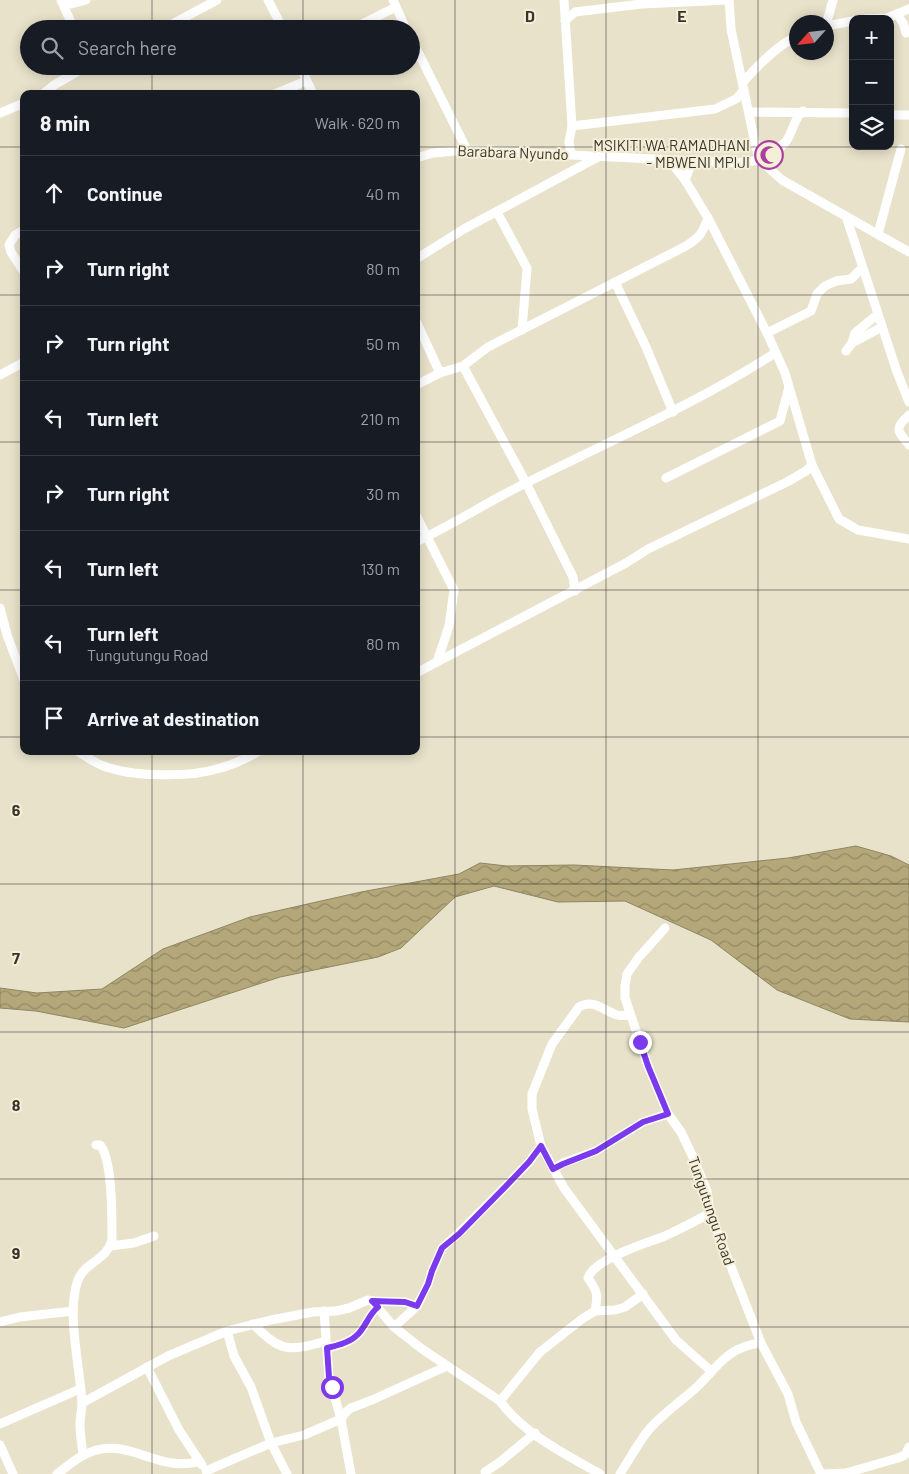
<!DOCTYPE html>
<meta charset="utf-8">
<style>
:root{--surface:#171b24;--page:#242831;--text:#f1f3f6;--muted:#9ea1a6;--line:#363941}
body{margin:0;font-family:Barlow,sans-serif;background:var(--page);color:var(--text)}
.controls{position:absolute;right:15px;top:15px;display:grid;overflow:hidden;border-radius:10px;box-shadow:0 2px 12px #0003}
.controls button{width:45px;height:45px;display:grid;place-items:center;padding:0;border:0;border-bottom:1px solid var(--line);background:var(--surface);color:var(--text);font:25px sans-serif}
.compass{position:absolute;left:789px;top:15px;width:45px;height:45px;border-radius:50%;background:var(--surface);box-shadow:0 2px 12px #0003;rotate:243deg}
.stop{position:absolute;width:15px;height:15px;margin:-11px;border:4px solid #7c3aed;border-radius:50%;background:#fff}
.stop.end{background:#7c3aed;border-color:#fff;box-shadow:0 1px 5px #0008}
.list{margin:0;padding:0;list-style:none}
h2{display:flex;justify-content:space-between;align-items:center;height:65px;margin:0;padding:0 20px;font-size:21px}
h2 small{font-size:16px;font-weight:400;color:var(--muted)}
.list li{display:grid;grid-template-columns:32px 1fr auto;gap:15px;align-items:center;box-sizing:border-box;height:75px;padding:0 20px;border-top:1px solid var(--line)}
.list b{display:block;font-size:19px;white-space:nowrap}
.list p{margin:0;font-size:16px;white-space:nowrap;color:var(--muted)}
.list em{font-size:16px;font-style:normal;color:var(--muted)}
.icon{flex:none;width:28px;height:28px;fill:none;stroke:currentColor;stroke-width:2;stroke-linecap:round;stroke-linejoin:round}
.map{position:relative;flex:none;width:909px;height:1474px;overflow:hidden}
.search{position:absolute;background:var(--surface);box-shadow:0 2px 12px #0003;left:20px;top:20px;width:400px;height:55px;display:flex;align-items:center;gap:12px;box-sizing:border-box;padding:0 18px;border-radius:28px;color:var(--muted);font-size:19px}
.panel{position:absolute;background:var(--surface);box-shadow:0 2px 12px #0003;left:20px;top:90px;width:400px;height:665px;border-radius:10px}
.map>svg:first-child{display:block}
.water{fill:url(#water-waves);stroke:#8e8562}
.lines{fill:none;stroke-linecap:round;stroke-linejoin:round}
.minor{stroke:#fff;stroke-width:9}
.route{stroke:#7c3aed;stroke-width:6}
.grid{fill:none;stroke:#36342b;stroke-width:1;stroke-opacity:0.55}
.labels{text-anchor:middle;stroke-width:4;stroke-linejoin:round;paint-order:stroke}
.poi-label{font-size:15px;fill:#36342b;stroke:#f5efd8;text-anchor:end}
.street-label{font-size:15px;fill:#36342b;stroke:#f5efd8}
.grid-label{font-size:16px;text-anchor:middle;font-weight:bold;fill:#36342b;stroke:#f5efd8;stroke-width:4;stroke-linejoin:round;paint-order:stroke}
</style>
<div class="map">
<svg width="909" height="1474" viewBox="0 0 909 1474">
<defs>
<pattern id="water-waves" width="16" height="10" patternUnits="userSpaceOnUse" patternTransform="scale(1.25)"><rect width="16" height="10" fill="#b4a87a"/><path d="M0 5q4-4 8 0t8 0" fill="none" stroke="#938a64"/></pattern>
</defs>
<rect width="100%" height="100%" fill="#e8e2cb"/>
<polygon class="water" points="856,846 891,856 909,865 909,1022 850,1019 777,990 711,940 625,901 558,902 494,886 455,897 401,948 378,957 280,977 124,1028 36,1011 0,1008 0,988 37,993 102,989 163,949 250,917 361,892 459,874 480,863 507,866 574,865 673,870 788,858"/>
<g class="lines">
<g class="minor">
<polyline points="61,0 74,29"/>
<polyline points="268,0 283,29"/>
<polyline points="393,0 406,29"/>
<polyline points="564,0 572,126 569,142 571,154"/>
<polyline points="729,0 731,29 756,148 760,160 782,180 909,252"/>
<polyline points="62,2 71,4 86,0"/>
<polyline points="897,14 903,23 906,33"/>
<polyline points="865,19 887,18 909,9"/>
<polyline points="565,21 575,12 641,4 729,0"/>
<polyline points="826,25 833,0"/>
<polyline points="826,26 853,21"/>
<polyline points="163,29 217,0"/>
<polyline points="352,29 396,7"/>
<polyline points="411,38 467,150"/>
<polyline points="300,66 313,94"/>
<path d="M743,82c14,-15 34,-37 53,-45"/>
<polyline points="43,94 54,85 87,66"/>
<polyline points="275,94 306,81"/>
<polyline points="749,112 853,113"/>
<polyline points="0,113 24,103"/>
<polyline points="890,115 909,115"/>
<polyline points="572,126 715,109 736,99 744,90"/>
<path d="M759,156c9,-4 23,-7 28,-16 6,-9 7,-22 16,-29"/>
<polyline points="416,158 433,153 467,150 738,163 760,160"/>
<polyline points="685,180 693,160"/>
<polyline points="497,212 527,268 522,330"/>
<polyline points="846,216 897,372 909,402"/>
<polyline points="24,230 15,235 9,245 11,252 24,272"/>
<polyline points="878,234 901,149"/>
<polyline points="416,259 464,229 598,157"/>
<polyline points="615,282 646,347 673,412"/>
<polyline points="416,321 440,373"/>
<polyline points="767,333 811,311 817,294 825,286 836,281 851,279 862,268"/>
<polyline points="852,343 855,333 878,314"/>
<polyline points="846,351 852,343 882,327"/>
<polyline points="463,366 526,483 573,577 575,591"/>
<polyline points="0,375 24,362"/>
<path d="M416,385l24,-12 23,-7 25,-19 198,-101c14,-9 16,-12 22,-28"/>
<path d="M909,415c-15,14 -12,15 0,30"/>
<polyline points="812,465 839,519 858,530 909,539"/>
<polyline points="666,478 780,421 789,387"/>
<polyline points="416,515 454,590 449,626 437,662"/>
<path d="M416,542c38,-18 73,-41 110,-59 84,-42 170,-79 249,-130"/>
<polyline points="0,608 7,635 24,680"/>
<polyline points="416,673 626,563 648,549 787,482 806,471 812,465 785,373 767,333 708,218 685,180 669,160"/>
<path d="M77,751c8,5 15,10 24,14 29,12 89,13 119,3 13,-3 27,-10 39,-17"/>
<polyline points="665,928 639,957 627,974 625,986 625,998 648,1066 668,1114 681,1132 692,1155 707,1191 710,1213 761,1343 788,1394 796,1422 821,1474"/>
<path d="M630,1015c-4,0 -9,1 -13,0 -13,-4 -23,-17 -38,-8l-27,37 -20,50v15l9,37 23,42 112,152 35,31"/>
<polyline points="553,1169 563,1163 596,1151 643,1122 668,1114"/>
<polyline points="110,1246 134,1243 154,1236"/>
<polyline points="372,1301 405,1302 417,1306"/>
<path d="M595,1311c3,-16 3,-19 -7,-33 6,-19 59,-35 77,-42 15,-7 31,-15 45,-23"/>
<polyline points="0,1322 20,1317 73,1311"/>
<path d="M253,1324c28,28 35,28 73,17"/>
<polyline points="394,1327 417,1306 428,1284 432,1271 442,1248 459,1233 509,1183 529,1162 541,1146"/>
<polyline points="227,1331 234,1356 251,1387 271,1443 287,1474"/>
<path d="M327,1348c9,-2 22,-5 29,-12 9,-7 12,-21 22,-29"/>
<polyline points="147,1367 179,1430 202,1465"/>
<polyline points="500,1401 540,1352 582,1319 595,1311 615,1310 625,1307 643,1294"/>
<path d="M82,1403l86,-47 59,-25 44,-11 42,-8 23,-1 13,-3 19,-8 4,1 22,26 28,22 78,52c24,33 65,53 100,73"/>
<polyline points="0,1424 80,1389"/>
<polyline points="0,1445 13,1474"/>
<path d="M83,1455c-1,-10 -3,-20 -3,-30 0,-8 2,-16 2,-23 -2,-35 -16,-90 -4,-122 6,-17 29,-20 34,-40 0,-20 1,-80 -12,-95h-4"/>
<polyline points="206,1471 271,1443 304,1435 341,1419 329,1377 324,1311"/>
<path d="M57,1474c8,-6 16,-13 25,-18 34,-19 58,2 90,7 10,2 18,0 28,-1"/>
<polyline points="351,1474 341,1419 346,1412 351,1408 372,1400 447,1366"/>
<polyline points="486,1474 485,1472 500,1462 535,1433"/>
<path d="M620,1474c9,-14 17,-29 27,-42 12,-15 29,-27 43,-39 25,-20 33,-46 71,-50"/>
<polyline points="821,1474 846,1473 898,1458 905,1455 909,1447"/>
</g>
</g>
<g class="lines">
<path class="route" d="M332,1387l-3,-10 -2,-29c9,-2 22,-5 29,-12 9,-7 12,-21 22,-29l-6,-6 33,1 12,4 11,-22 4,-13 10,-23 17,-14 50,-51 20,-21 12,-16 12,23 10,-5 33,-13 47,-29 25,-8 -20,-48 -8,-24"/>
</g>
<path class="grid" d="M152,0v29M303,0v29M455,0v1474M606,0v1474M758,0v1474M152,66v28M303,66v28M0,147h24M416,147h493M0,295h24M416,295h493M0,442h24M416,442h493M0,590h24M416,590h493M0,737h24M416,737h493M152,751v723M303,751v723M0,884h909M0,1032h909M0,1179h909M0,1327h909"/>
<defs>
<symbol id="mosque-ring" viewBox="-11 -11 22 22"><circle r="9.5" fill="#f5efd8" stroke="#aa3fa0" stroke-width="1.5"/><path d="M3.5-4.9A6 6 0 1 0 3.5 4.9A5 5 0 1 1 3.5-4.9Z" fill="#aa3fa0"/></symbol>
</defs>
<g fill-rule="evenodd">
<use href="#mosque-ring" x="753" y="139" width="32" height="32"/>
</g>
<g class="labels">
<g class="poi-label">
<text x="750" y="151">MSIKITI WA RAMADHANI<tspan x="750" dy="17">- MBWENI MPIJI</tspan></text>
</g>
<g class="street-label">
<text transform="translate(513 153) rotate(2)" y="5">Barabara Nyundo</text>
<text transform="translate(711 1211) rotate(71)" y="5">Tungutungu Road</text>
</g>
</g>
<g class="grid-label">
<text x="530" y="22">D</text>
<text x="682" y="22">E</text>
<text x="16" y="816">6</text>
<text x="16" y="964">7</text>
<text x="16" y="1111">8</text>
<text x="16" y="1259">9</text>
</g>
</svg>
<div class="controls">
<button>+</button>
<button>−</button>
<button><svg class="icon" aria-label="layers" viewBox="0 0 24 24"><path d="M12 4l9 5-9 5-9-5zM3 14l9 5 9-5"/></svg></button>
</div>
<svg class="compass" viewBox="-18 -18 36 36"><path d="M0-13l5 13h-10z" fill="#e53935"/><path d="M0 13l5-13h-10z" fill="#9ea1a6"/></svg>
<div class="stop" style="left:332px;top:1387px"></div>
<div class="stop end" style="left:640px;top:1042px"></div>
<div class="search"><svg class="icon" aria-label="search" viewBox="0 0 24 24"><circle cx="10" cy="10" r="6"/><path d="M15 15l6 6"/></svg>Search here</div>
<section class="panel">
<h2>8 min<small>Walk · 620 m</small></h2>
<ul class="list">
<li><svg class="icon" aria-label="ahead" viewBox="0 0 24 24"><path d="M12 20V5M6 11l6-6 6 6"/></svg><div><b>Continue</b></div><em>40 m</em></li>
<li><svg class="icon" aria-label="right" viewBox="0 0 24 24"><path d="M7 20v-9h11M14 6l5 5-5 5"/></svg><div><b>Turn right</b></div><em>80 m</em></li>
<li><svg class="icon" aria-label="right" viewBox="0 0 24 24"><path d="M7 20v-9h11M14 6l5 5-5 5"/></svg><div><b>Turn right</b></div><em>50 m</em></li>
<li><svg class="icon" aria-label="left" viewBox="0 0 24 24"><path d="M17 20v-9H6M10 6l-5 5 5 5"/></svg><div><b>Turn left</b></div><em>210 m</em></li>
<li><svg class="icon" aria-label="right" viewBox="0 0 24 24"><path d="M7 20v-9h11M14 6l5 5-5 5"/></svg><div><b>Turn right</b></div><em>30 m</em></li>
<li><svg class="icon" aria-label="left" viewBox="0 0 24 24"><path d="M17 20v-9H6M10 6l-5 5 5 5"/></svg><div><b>Turn left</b></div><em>130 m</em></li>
<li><svg class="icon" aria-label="left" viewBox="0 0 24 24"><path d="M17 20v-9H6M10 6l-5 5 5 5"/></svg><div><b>Turn left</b><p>Tungutungu Road</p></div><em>80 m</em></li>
<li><svg class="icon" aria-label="arrive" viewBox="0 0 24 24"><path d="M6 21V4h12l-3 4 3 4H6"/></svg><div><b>Arrive at destination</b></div></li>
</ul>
</section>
</div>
